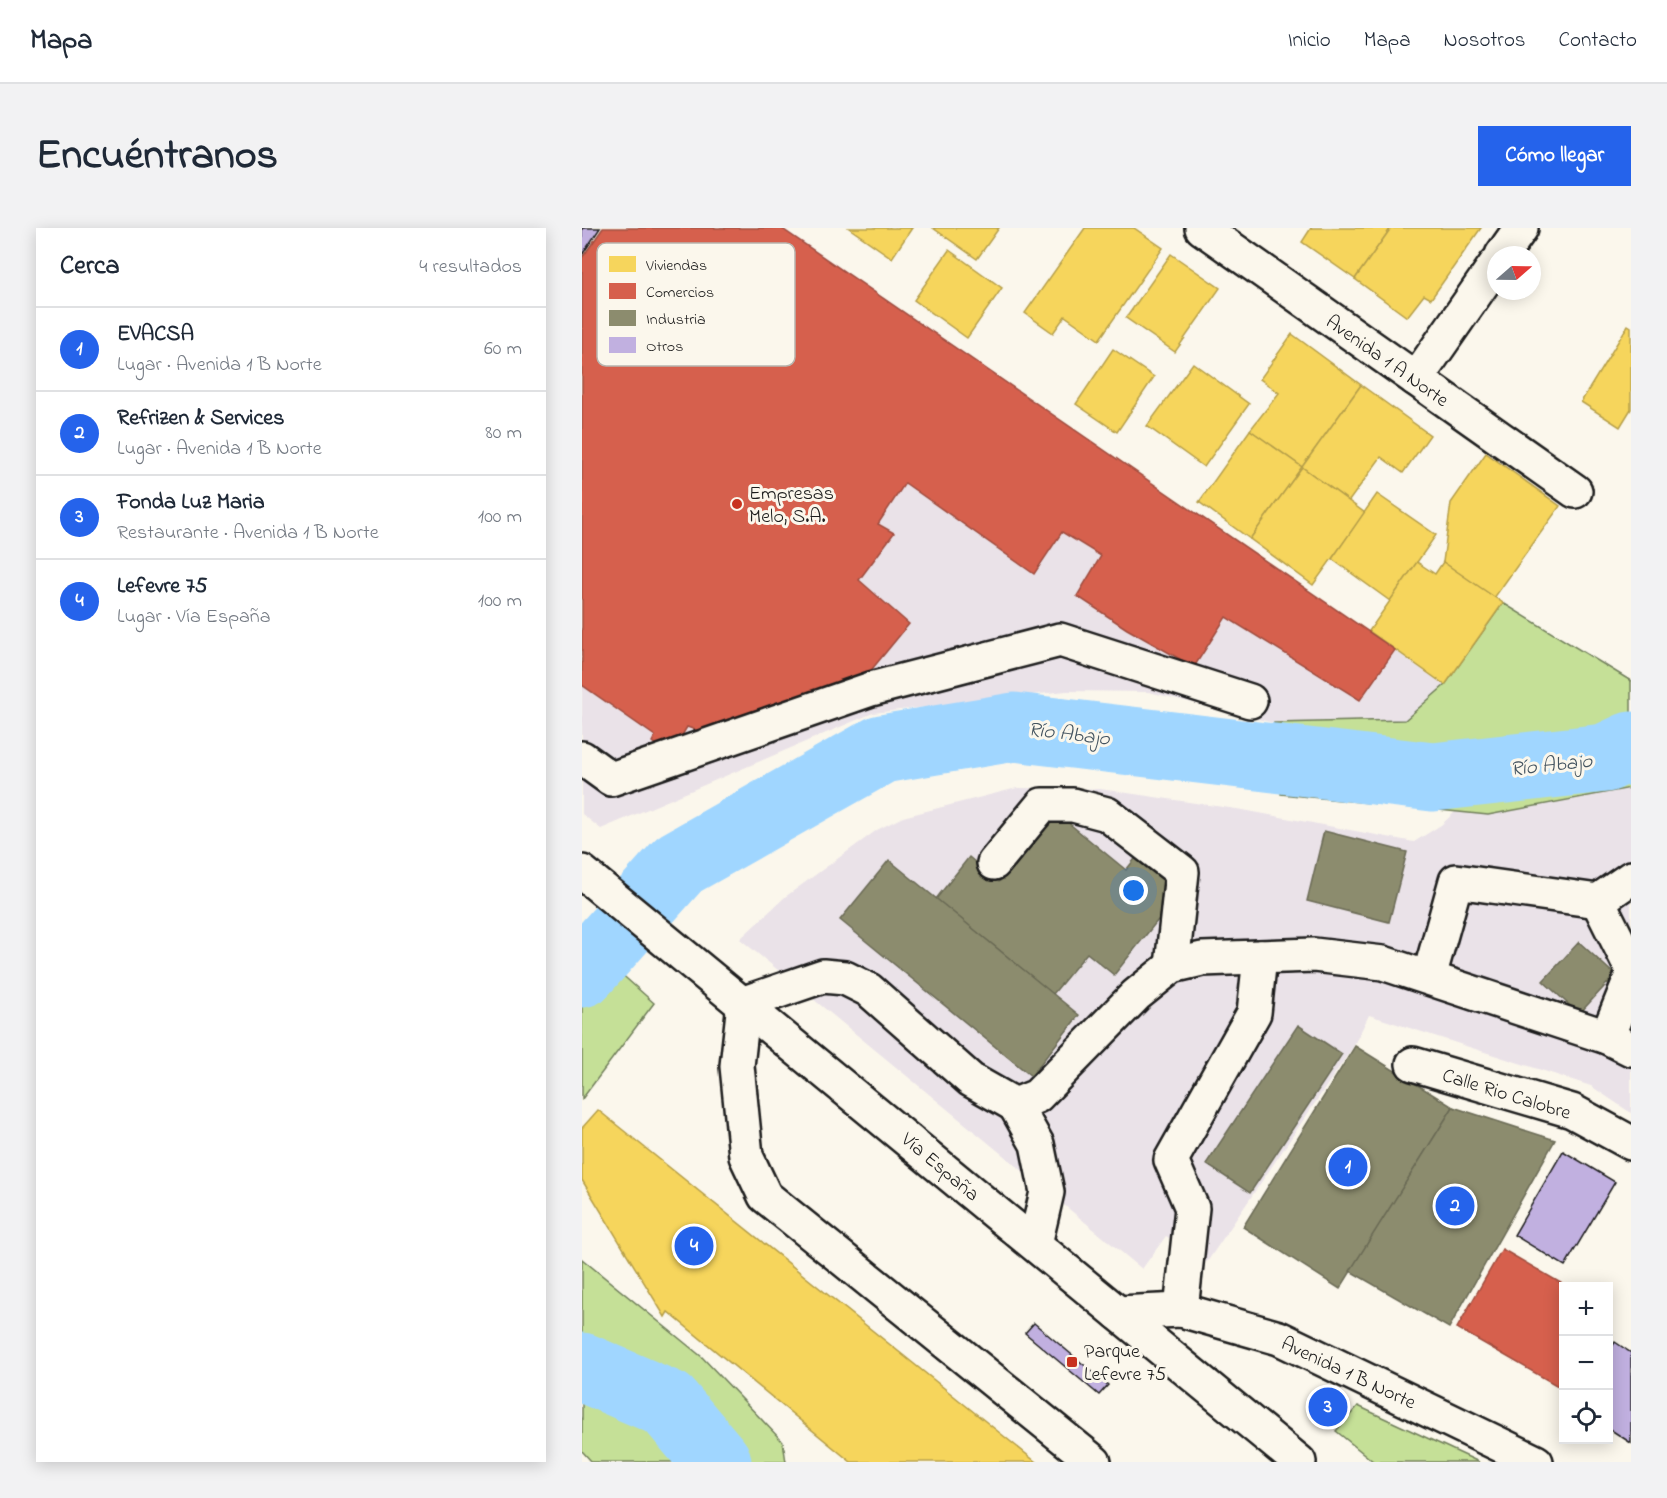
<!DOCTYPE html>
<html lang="es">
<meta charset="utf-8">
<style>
:root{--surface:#fff;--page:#f2f2f3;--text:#1f2937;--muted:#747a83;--line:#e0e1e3;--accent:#2563eb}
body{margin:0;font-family:"Indie Flower",sans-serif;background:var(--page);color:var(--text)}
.controls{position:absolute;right:18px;bottom:18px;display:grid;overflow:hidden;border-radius:0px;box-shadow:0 3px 15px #0003}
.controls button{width:54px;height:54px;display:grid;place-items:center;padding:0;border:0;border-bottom:2px solid var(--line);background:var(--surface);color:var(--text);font:30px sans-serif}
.compass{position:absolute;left:905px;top:18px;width:54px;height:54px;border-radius:50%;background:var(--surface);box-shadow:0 3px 15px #0003;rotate:70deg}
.you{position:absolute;left:552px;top:663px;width:21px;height:21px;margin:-15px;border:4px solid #fff;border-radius:50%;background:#1a73e8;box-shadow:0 0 0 9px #1a73e833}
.badge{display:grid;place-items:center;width:39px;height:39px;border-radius:50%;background:var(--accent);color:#fff;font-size:20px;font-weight:700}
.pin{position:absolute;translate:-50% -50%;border:3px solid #fff;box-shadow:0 2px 6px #0006}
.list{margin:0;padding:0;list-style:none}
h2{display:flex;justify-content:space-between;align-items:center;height:78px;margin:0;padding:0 24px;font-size:26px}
h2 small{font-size:20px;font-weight:400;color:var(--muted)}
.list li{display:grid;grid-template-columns:39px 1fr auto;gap:18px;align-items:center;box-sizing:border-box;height:84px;padding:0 24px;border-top:2px solid var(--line)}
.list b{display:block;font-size:22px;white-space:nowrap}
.list p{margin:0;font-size:20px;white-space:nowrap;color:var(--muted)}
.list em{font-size:20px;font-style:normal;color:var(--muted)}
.icon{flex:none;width:33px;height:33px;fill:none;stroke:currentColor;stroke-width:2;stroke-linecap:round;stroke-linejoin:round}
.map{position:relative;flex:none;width:1049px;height:1234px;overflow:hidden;border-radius:0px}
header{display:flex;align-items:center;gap:36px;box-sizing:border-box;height:84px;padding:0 30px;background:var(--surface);border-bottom:2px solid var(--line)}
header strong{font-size:28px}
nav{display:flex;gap:33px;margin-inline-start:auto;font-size:21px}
.intro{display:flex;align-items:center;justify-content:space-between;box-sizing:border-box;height:144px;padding:0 36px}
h1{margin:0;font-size:42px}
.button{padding:15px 27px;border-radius:0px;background:var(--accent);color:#fff;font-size:21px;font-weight:700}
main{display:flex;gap:36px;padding:0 36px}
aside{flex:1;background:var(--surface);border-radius:0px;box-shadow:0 3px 15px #0003}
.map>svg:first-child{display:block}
.built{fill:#eae2e8}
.green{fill:#c5e097;stroke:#707e5a;stroke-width:1.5}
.homes{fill:#f6d55c;stroke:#b59e49;stroke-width:1.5}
.shops{fill:#d6604d;stroke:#9e4c3e;stroke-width:1.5}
.industry{fill:#8c8c6e;stroke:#6a6a55;stroke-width:1.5}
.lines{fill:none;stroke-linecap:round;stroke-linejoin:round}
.river{stroke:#a0d6ff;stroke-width:69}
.building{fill:#c1b0e0;stroke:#1c1c1c;stroke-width:1.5}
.minor-casing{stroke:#1c1c1c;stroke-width:38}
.major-casing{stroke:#1c1c1c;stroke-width:38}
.minor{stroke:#fbf7ec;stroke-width:33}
.major{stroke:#fbf7ec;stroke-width:33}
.poi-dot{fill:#c8321e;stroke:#fbf7ec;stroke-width:2}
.labels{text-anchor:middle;stroke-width:6;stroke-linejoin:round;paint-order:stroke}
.street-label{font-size:20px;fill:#1c1c1c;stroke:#fbf7ec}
.poi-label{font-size:20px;fill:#1c1c1c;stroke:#fbf7ec;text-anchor:start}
.water-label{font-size:21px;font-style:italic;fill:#445460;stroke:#fbf7ec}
.key{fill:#fbf7ec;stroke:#b8b5ae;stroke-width:1.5}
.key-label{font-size:16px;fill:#1c1c1c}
</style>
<header>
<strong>Mapa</strong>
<nav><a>Inicio</a><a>Mapa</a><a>Nosotros</a><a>Contacto</a></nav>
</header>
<div class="intro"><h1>Encuéntranos</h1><a class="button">Cómo llegar</a></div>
<main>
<aside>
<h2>Cerca<small>4 resultados</small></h2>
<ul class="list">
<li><span class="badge">1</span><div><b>EVACSA</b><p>Lugar · Avenida 1 B Norte</p></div><em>60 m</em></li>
<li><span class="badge">2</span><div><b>Refrizen &amp; Services</b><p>Lugar · Avenida 1 B Norte</p></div><em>80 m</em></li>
<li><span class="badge">3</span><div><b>Fonda Luz Maria</b><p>Restaurante · Avenida 1 B Norte</p></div><em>100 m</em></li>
<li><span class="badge">4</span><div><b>Lefevre 75</b><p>Lugar · Vía España</p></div><em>100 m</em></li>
</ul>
</aside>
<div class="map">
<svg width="1049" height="1234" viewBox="0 0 1049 1234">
<rect width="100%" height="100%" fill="#fbf7ec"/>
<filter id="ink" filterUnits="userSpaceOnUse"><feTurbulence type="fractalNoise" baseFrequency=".0167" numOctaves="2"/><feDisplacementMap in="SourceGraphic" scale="12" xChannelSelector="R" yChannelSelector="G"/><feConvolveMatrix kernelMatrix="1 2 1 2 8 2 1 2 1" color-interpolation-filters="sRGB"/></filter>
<g filter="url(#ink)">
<g class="built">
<polygon points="21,0 201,0 863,457 823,492 692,495 567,464 484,463 291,485 19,601 0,586 0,29"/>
<polygon points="435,560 518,561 661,582 832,614 859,597 873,584 906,587 1049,560 1049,885 1009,858 787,787 771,819 625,1034 584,1008 560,1041 158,711 203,669 295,602 321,589"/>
</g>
<g class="green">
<polygon points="921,375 1049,453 1049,560 906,587 699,566 692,495 823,492 863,457"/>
<polygon points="0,711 72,775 0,871"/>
<polygon points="0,1031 120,1129 201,1214 204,1234 10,1234 0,1223"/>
<polygon points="776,1178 897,1234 792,1234 754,1203"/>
</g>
<g class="homes">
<polygon points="267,0 330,0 310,30"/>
<polygon points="351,0 417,0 395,31"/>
<polygon points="503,0 552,0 581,20 517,112 483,88 471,105 443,85"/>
<polygon points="729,0 809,0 773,51 720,14"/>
<polygon points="809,0 899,0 849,71 842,67 825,89 773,51"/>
<polygon points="367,22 420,60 385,110 332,72"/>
<polygon points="589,26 638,60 593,124 544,90"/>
<polygon points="1046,97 1049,99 1049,181 1038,199 999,174"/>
<polygon points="710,106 779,157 720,239 668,202 697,165 678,151"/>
<polygon points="531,121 572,149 535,204 494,176"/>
<polygon points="611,135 667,176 622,239 565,198"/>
<polygon points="779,157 848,207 821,245 799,229 767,273 720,239"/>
<polygon points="668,202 720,239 668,311 617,274"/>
<polygon points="904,225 978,278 912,370 861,334 869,275"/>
<polygon points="720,239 783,285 731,357 668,311"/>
<polygon points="795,266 854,307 808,373 750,331"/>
<polygon points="835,334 853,346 861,334 921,375 863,457 787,403"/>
<polygon points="16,882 454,1234 269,1234 86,1084 83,1089 0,952 0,900"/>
</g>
<g class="shops">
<polygon points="21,0 199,0 813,422 778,472 644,389 612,439 545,401 495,368 519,328 480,304 452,346 323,255 296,296 312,305 277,352 327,396 276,458 125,506 105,499 88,527 70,514 73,508 0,457 0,30"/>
<polygon points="920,1021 984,1058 981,1058 981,1161 875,1100"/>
<polygon points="744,1159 765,1177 748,1198 726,1180"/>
</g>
<g class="industry">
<polygon points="473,584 544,642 561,621 592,647 580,687 532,747 505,725 471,766 354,671 387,629 417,654"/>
<polygon points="742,603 825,624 807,694 725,673"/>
<polygon points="307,632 497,787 449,848 258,692"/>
<polygon points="997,714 1033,747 997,786 961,753"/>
<polygon points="716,797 760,826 668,965 624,936"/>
<polygon points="773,818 871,879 758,1061 661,999"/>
<polygon points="871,879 973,912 867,1100 768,1043"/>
</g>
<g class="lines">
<g class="river">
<polyline points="0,745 97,636 300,521 432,499 851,549 1023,530 1049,518"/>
<polyline points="0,1139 86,1176 135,1234"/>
</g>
</g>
<g class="building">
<polygon points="0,0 18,0 0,27"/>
<polygon points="981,923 1033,954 983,1038 932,1007"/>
<polygon points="452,1095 526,1157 517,1167 443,1105"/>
<polygon points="1033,1114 1049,1125 1049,1215 1026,1200 1026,1125"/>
</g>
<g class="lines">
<defs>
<g id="minor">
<polyline points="620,0 993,263"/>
<polyline points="920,27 939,0"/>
<polyline points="834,151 914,36"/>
<polyline points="0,530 29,551 289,461 478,412 668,473"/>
<polyline points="412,635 460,577 491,577 525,586 600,644 590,738"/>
<polyline points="1016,673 1049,739"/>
<polyline points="847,749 874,653 1016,673 1049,650"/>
<polyline points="1025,809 1049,750"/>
<polyline points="831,836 990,883 1049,915"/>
<polyline points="433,877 389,852 287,762 263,750 241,748 162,775 155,838 164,928 183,968 512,1234"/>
<polyline points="453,1016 465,964 455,916 433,877 455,868 554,767 590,738 620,731 732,727 801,735 1025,809 1049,821"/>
<polyline points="599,1082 610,980 589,932 672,785 678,729"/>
<polyline points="536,1085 599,1082 697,1110 954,1234"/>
</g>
<polyline id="major" points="0,644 717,1234"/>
</defs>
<use href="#minor" class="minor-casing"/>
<use href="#major" class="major-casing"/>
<use href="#minor" class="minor"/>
<use href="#major" class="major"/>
</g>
</g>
<g class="poi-dot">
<circle cx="155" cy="276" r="6"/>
<rect x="484" y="1128" width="12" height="12" rx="3"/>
</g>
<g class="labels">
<g class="street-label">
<text transform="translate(806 132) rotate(35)" y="7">Avenida 1 A Norte</text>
<text transform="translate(925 865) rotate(17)" y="7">Calle Rio Calobre</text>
<text transform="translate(359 938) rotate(40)" y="7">Vía España</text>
<text transform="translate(767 1144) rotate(25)" y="7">Avenida 1 B Norte</text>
</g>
<g class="poi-label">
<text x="167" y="271">Empresas<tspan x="167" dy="23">Melo, S.A.</tspan></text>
<text x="502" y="1129">Parque<tspan x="502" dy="23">Lefevre 75</tspan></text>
</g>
<g class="water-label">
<text transform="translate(487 505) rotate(7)" y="7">Río Abajo</text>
<text transform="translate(969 536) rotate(-6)" y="7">Río Abajo</text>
</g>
</g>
<rect x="15" y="15" width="198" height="123" rx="9" class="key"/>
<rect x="27" y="28" width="27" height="16" fill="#f6d55c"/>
<rect x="27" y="55" width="27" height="16" fill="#d6604d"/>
<rect x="27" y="82" width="27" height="16" fill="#8c8c6e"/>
<rect x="27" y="109" width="27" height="16" fill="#c1b0e0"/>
<g class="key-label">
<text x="64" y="42">Viviendas</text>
<text x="64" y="69">Comercios</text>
<text x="64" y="96">Industria</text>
<text x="64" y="123">Otros</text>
</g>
</svg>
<div class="controls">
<button>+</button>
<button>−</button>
<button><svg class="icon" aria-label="locate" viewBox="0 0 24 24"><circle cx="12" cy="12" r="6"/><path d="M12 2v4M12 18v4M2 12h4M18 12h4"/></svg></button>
</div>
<svg class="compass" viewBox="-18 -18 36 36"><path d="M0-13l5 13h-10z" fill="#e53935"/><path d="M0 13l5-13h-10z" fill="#747a83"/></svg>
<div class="you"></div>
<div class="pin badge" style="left:766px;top:939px">1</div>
<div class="pin badge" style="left:873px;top:978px">2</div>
<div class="pin badge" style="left:746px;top:1179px">3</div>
<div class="pin badge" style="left:112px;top:1018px">4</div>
</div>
</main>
